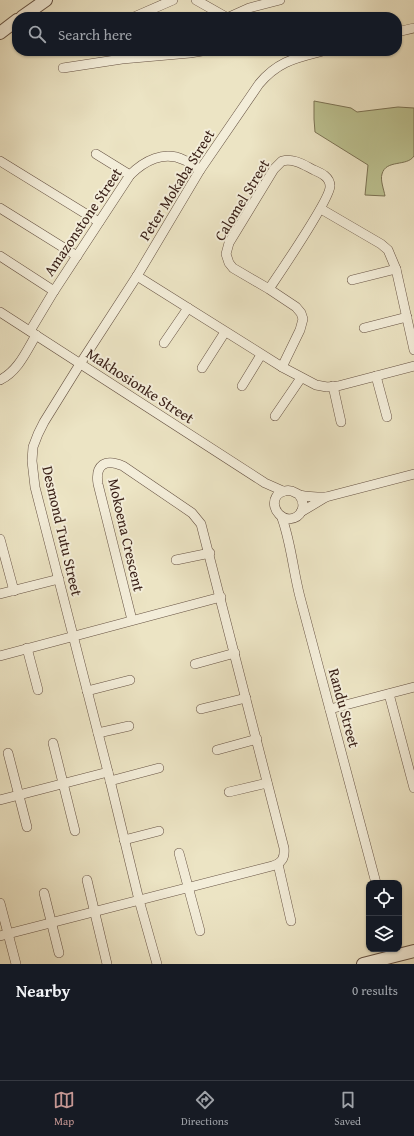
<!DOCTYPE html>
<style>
:root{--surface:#171b24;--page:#20242c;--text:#f1f3f6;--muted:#9ea1a6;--line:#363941;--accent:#c59692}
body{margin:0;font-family:"Gentium Book Plus",serif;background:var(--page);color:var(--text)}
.controls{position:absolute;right:12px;bottom:12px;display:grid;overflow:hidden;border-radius:8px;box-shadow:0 1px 3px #0004}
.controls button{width:36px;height:36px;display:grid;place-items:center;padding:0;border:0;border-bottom:1px solid var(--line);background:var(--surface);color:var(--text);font:20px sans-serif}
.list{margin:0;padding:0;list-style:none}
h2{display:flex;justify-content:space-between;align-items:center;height:52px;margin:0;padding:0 16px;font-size:17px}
h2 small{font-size:13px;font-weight:400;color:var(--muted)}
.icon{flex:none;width:22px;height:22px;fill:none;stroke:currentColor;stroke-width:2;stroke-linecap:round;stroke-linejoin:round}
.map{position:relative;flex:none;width:414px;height:964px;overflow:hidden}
.search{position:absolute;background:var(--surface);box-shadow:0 1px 3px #0004;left:12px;right:12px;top:12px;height:44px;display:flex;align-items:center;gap:10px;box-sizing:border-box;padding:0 14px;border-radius:16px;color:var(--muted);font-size:15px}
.sheet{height:116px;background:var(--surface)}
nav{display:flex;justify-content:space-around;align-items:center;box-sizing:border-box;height:56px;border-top:1px solid var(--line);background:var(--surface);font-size:11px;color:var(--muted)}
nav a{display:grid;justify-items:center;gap:2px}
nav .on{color:var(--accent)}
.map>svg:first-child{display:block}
.green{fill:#bcc291;stroke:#7b7254}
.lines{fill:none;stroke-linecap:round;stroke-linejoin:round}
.minor-casing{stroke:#665243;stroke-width:10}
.tertiary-casing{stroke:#665243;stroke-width:14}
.minor{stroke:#f3edd9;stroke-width:9}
.tertiary{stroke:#f3edd9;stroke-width:12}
.labels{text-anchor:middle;stroke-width:4;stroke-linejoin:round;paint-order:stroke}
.street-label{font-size:15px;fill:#3a2118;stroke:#f3edd9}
</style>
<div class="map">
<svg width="414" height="964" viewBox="0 0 414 964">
<rect width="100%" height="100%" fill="#ece4c4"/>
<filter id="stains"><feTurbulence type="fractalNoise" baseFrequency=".005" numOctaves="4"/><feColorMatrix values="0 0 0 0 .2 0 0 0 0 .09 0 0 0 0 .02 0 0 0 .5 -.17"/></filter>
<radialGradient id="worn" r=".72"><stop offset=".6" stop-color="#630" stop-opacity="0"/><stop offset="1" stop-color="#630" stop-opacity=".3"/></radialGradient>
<path class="green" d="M314,101l37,7 6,4 41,-5 16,1v48c-7,11 -28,3 -32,18 -2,6 2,16 3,22l-20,-1 3,-30 -53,-33 -1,-13z"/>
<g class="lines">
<defs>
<g id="minor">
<polyline points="196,0 226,17"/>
<polyline points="134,17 173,0"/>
<polyline points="229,17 249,8 280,0"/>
<polyline points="397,32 414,28"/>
<polyline points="63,68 122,59 190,53 202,51"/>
<polyline points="96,154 130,175"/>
<polyline points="0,161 99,222"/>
<polyline points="0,208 77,256"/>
<polyline points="321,209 381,244 388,250 396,269 414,350"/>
<polyline points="0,256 54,291"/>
<polyline points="137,276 282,367 316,385 327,387 338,386 414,366"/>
<polyline points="352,280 396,269"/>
<path d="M269,289c10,-15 62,-91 61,-103 0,-9 -9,-13 -16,-16 -10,-5 -20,-12 -32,-9l-8,8 -45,74 -3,11 3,9 4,5 36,21 27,18 5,6 2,6 -3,11 -18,37"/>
<polyline points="0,312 265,483 283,491"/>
<polyline points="364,328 407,317"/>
<path d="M30,331l24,-40 76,-116c14,-14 34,-25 54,-15 6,2 11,7 16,10"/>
<polyline points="164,343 188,308"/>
<polyline points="202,368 225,332"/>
<polyline points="376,376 387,417"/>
<path d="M0,380c18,-9 26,-28 36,-45"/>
<polyline points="242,386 261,355"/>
<polyline points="333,386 341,422"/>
<polyline points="275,416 301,378"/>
<path d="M299,495c8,10 3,23 -10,24 -16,-2 -21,-24 -4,-28 7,-2 10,2 15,4 7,2 18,2 26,2"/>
<polyline points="301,512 326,497 414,474"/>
<path d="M282,518c9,25 11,52 18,79l76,286"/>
<polyline points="0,539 14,591"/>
<polyline points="176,560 210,553"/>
<polyline points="0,594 59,579"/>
<polyline points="27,648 38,690"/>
<polyline points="0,656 221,597"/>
<polyline points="195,664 235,653"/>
<polyline points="87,691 130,680"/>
<polyline points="389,694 414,788"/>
<polyline points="201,709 246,698"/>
<polyline points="330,709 414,687"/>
<polyline points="98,733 129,726"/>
<polyline points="53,743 75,831"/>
<polyline points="217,750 257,739"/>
<polyline points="8,753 27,827"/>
<polyline points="110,781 159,768"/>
<polyline points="229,792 267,783"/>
<polyline points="0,800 108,772"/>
<polyline points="124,840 159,831"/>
<polyline points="179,853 200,931"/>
<polyline points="278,864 291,921"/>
<polyline points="87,880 107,964"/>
<polyline points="44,893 59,953"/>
<polyline points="0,903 16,964"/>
<path d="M0,936l272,-70c10,-3 13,-8 12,-18l-83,-324 -9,-11 -69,-47c-18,-8 -28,-1 -25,18l34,136"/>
<path d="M157,964l-18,-64 -31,-128 -73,-285 -3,-26 1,-14 5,-13 6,-12 36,-58 57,-88 63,-106 59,-86c19,-23 37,-26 64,-33"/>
</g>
<g id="tertiary">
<polyline points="22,17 46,0"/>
<polyline points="0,33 17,20"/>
<polyline points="363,964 414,951"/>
</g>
</defs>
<use href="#minor" class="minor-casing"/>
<use href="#tertiary" class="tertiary-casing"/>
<use href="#minor" class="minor"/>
<use href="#tertiary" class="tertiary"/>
</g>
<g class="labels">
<g class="street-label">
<text transform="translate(177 185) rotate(-58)" y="5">Peter Mokaba Street</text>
<text transform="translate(242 200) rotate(-59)" y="5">Calomel Street</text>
<text transform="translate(83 222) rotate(-56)" y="5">Amazonstone Street</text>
<text transform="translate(140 386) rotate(33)" y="5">Makhosionke Street</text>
<text transform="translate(62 531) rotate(77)" y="5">Desmond Tutu Street</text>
<text transform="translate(126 535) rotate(77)" y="5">Mokoena Crescent</text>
<text transform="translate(344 708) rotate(75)" y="5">Randu Street</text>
</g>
</g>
<rect width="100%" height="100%" filter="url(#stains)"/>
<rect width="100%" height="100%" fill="url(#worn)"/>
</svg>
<div class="controls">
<button><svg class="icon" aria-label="locate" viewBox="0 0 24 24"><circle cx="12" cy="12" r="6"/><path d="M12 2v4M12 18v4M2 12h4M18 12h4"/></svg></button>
<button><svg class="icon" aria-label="layers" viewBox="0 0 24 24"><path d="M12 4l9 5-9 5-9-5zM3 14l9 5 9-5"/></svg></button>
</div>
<div class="search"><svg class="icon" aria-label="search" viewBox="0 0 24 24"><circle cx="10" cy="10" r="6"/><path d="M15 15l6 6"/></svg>Search here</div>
</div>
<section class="sheet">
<h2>Nearby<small>0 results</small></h2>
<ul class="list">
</ul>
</section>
<nav>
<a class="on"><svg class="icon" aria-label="map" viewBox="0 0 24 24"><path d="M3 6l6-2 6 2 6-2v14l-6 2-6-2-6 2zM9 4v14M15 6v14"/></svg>Map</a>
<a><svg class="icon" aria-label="directions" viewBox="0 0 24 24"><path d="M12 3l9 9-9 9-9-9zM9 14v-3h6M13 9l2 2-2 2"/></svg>Directions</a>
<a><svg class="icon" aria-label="saved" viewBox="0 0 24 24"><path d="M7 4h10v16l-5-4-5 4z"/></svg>Saved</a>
</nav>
